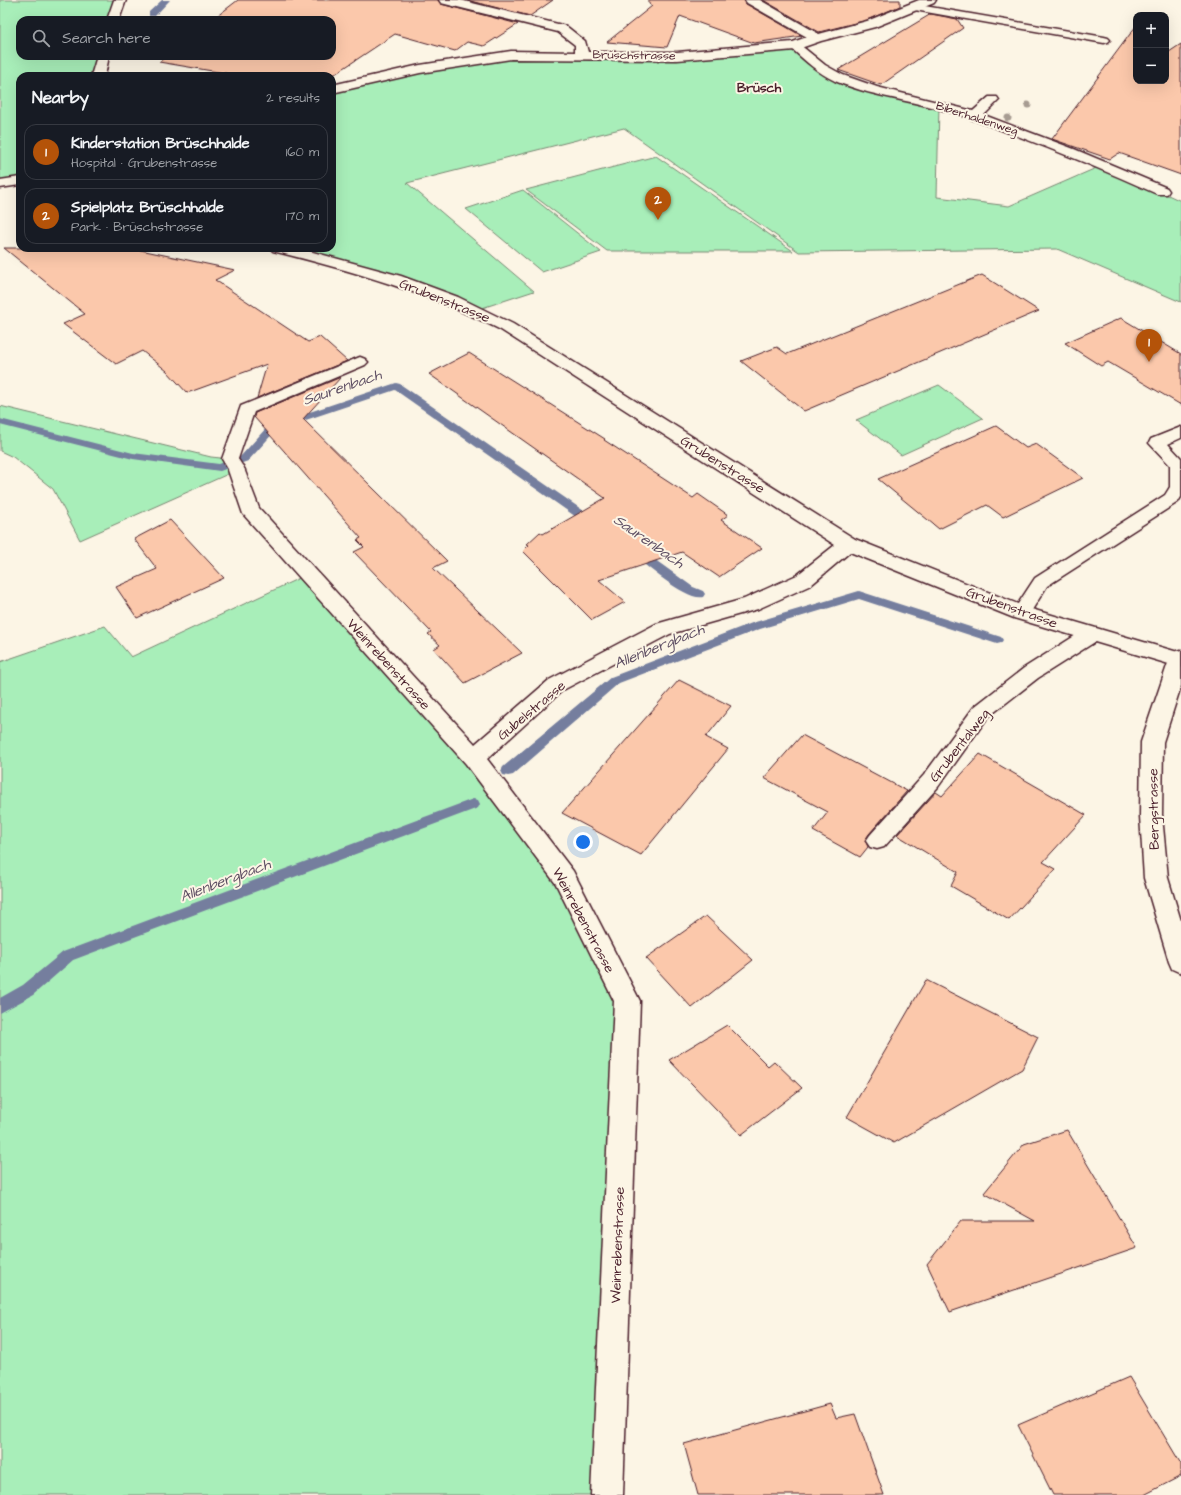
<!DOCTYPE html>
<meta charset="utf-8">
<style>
:root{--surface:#171b24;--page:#242831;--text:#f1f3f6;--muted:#9ea1a6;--line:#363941;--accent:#b45309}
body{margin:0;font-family:"Architects Daughter",sans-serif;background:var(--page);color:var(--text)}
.controls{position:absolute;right:12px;top:12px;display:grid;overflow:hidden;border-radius:8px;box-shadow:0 4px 16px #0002}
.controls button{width:36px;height:36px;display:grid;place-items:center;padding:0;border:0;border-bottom:1px solid var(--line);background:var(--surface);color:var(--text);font:20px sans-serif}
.you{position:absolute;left:583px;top:842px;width:14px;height:14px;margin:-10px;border:3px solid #fff;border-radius:50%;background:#1a73e8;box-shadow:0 0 0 6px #1a73e833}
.badge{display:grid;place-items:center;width:26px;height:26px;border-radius:50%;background:var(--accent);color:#fff;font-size:13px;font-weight:700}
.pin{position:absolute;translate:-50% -33px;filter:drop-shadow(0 1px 2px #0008)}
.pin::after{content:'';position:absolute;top:21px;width:14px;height:12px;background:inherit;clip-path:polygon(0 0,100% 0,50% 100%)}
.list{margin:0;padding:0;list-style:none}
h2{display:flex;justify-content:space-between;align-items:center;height:52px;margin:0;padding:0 16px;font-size:17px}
h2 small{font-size:13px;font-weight:400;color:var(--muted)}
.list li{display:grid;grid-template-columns:26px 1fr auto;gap:12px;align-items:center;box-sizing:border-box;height:56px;margin:0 8px 8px;padding:0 8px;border:1px solid var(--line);border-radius:12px}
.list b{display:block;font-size:15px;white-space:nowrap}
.list p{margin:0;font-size:13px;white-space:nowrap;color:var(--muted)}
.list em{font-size:13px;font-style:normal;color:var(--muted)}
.icon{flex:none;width:22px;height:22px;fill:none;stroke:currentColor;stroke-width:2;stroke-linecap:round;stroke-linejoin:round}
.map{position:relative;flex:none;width:1181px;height:1495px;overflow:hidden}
.search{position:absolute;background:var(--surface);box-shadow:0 4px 16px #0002;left:16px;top:16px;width:320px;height:44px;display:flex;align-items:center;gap:10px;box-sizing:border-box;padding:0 14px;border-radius:12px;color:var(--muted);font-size:15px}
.panel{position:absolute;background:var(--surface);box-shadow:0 4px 16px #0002;left:16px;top:72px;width:320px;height:180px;border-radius:12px}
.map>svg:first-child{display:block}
.green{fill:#a8eeb9;stroke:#798672}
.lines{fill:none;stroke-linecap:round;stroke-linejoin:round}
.stream{fill:#747e9e;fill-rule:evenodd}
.building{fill:#fbc8ab;stroke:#4a1f2b}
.lane-casing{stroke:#4a1f2b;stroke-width:3}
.street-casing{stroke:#4a1f2b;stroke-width:3}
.secondary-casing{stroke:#4a1f2b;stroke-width:3}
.lane{fill:#fcf5e5;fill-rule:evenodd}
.street{fill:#fcf5e5;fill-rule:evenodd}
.secondary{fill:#fcf5e5;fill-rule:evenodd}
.tree{fill:#a79c92}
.labels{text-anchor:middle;stroke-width:4;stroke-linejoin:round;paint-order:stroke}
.far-street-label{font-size:12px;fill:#4a1f2b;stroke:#fcf5e5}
.far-neighbourhood-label{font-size:13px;font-weight:bold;fill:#4a1f2b;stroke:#fcf5e5}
.street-label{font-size:14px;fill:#4a1f2b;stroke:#fcf5e5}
.water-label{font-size:15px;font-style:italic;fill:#5f4f64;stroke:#fcf5e5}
</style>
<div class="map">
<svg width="1181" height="1495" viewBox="0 0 1181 1495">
<rect width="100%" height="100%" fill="#fcf5e5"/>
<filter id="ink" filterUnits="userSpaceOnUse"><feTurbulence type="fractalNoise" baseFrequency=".025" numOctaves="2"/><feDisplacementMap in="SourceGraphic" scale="8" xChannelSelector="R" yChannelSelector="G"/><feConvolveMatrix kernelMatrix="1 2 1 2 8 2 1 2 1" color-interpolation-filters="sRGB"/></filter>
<g filter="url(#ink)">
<g class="green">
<polygon points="0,0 120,0 113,20 20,20 20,56 103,56 98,76 20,76 20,181 0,184"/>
<polygon points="795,46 838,77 939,105 937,197 1009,206 1103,165 1181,201 1181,302 1057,249 799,252 624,128 407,183 534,291 476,310 321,258 312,248 332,248 332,89 511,55 677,56"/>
<polygon points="656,156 793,251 607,251 526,190"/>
<polygon points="523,190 601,252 542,272 466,209"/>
<polygon points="939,385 983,418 901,455 856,420"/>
<polygon points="0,406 211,457 230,459 237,470 80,540 53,489 13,457 0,451"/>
<polygon points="308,574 565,878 627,1001 607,1495 0,1495 0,662 105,626 131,657"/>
</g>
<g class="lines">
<g class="stream">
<polygon points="162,0 170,0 155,16 149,16 149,12"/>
<polygon points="396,383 400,384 597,520 599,523 597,526 589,526 395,390 276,430 248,461 220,471 133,459 0,425 0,419 133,453 219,464 240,457 268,426"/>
<path d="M636,548l4,1 53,38 10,4 2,3 -2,3c-16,4 -57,-32 -71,-42l-2,-3 2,-3z"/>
<polygon points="859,591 1001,637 1003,640 1001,643 997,644 859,599 760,629 619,683 513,775 508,776 503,775 501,771 503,767 611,677 752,623"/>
<polygon points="473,799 478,800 480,804 478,808 73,960 33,995 0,1013 0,998 23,985 63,952"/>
</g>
</g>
<g class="building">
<polygon points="238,0 438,0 441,4 518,24 484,46 467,42 455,51 395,34 332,76 242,76 159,62 167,56 332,56 332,20 212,20"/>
<polygon points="466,0 553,0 530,16"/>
<polygon points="649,0 744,0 746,4 802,36 754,43 680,16 667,47 607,42 652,6 649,4"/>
<polygon points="763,0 900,0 900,6 867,20 819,32"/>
<polygon points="931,14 957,19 963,28 881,85 838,70"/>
<polygon points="1136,26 1136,81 1166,81 1166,54 1181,44 1181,175 1119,153 1110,159 1052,139"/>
<polygon points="4,248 131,248 235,270 215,280 308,342 320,337 347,361 257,398 267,364 187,393 167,371 142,351 116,364 63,324 85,314"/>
<polygon points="982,275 1039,311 804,411 741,361 777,347 787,354"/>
<polygon points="1121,318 1181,354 1181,405 1108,362 1101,366 1065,343"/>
<polygon points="469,353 605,439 604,440 693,498 698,494 728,515 721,520 762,548 719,577 682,552 599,580 625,602 592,620 523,551 529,545 527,544 540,532 543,534 605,498 429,374"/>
<polygon points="341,377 303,419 447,561 433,568 522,653 465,683 434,649 440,645 428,634 431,632 354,552 364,547 357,540 361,538 254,417 255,413"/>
<polygon points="996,426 1026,448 1036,444 1083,478 1003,517 987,505 939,529 878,479"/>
<polygon points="170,520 224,578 137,618 116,587 157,569 134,539"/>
<polygon points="679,680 731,706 706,737 728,749 641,855 562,813"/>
<polygon points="802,735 907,791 869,834 865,840 868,847 860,857 813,831 828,812 764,778"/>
<polygon points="980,754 1086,815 1043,862 1056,869 1009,920 951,886 958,872 897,835 936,792 942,796"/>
<polygon points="706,916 753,960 692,1008 646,958"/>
<polygon points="926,980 1038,1037 1022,1069 894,1143 847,1117"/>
<polygon points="727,1025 768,1066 774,1061 802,1088 741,1135 669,1060"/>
<polygon points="1067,1130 1137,1248 950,1312 927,1264 961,1221 1035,1221 984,1193 1024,1144"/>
<polygon points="1129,1377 1181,1464 1181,1476 1144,1495 1053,1495 1018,1425"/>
<polygon points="830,1404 836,1418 855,1414 884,1495 698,1495 684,1444"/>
</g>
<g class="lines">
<defs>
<g id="lane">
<polygon points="913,4 1104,37 1108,38 1110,40 1108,42 1104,43 909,9 907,7"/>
<path d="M795,43l4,1 26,21 18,10 34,12 96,24 16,-14h8l2,3 -15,15 90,34 93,39 2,3 -2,3h-10c-62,-28 -124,-53 -188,-76 -43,-16 -91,-19 -134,-37 -17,-8 -31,-21 -44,-33l-2,-2 2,-2z"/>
<polygon points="360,357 365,359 368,362 365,365 254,412 238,459 245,470 243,474 237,475 231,474 222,459 241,406"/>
<polygon points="1181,427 1181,438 1168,444 1181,458 1181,497 1178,502 1047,586 1027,618 1021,619 1015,618 1012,613 1035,578 1165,495 1170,487 1170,465 1149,443 1151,439"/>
<polygon points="1091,628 1098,630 1100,635 1098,640 1038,678 988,717 938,787 884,847 877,849 870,847 866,841 870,835 924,775 974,707 1024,668 1084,630"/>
</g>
<g id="street">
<polygon points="114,0 126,0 119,20 107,20"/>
<polygon points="439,0 460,0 566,26 585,41 588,52 677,52 793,42 807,37 747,3 745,0 760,0 819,34 867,21 919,0 936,0 934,3 875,27 821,41 795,50 677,60 511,59 420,73 332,93 332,85 420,65 511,51 575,52 575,45 558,32 441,3"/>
<polygon points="97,56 109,56 105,76 91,76"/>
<polygon points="20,177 20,185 0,188 0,180"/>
<path d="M270,248h28l103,28 57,21 55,27 342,215 173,69 153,45v14h-2l-165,-49 -164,-66 -39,33 -53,24 -88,25 -107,56 -76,69 86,112 67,130 -17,494h-32l23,-494 -58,-117 -90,-120 -223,-250 -15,-44 3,-4 6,-2 6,2 16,42 216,236 74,-64 107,-56 88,-25 53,-24 38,-30 -334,-215c-74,-38 -148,-59 -228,-79z"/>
</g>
<polygon id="secondary" points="1181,650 1181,686 1163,742 1162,816 1168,878 1181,921 1181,973 1172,969 1169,962 1144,878 1140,816 1141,742 1169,660 1174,652"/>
</defs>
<use href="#lane" class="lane-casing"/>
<use href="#street" class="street-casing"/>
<use href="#secondary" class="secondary-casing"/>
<use href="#lane" class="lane"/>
<use href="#street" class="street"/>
<use href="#secondary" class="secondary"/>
</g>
<g class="tree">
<circle cx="1028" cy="105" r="3.5"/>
<circle cx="1008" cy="118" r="3.5"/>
</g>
</g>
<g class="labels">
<g class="far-street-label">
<text transform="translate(634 55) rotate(1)" y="4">Brüschstrasse</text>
<text transform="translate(977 118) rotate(18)" y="4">Biberhaldenweg</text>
</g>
<g class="far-neighbourhood-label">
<text x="759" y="92">Brüsch</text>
</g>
<g class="street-label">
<text transform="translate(445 300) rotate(22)" y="5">Grubenstrasse</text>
<text transform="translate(723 464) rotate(32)" y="5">Grubenstrasse</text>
<text transform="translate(1012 607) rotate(20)" y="5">Grubenstrasse</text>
<text transform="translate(389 664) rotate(48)" y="5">Weinrebenstrasse</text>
<text transform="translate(531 710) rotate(-40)" y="5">Gubelstrasse</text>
<text transform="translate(959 745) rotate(-52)" y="5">Grubentalweg</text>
<text transform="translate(1153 809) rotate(-91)" y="5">Bergstrasse</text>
<text transform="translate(584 920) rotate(62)" y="5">Weinrebenstrasse</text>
<text transform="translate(617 1245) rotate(-88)" y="5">Weinrebenstrasse</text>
</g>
<g class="water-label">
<text transform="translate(342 387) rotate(-19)" y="5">Saurenbach</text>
<text transform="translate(649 541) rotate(35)" y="5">Saurenbach</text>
<text transform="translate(659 646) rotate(-22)" y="5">Allenbergbach</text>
<text transform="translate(225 880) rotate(-21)" y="5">Allenbergbach</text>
</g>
</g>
</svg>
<div class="controls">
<button>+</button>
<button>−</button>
</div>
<div class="you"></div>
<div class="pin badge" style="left:1149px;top:362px">1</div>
<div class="pin badge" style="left:658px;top:220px">2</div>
<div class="search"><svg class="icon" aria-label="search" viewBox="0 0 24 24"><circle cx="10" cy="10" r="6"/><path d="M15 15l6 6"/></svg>Search here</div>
<section class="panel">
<h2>Nearby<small>2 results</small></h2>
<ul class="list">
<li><span class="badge">1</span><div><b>Kinderstation Brüschhalde</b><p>Hospital · Grubenstrasse</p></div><em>160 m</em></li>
<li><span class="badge">2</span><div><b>Spielplatz Brüschhalde</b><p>Park · Brüschstrasse</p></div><em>170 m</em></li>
</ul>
</section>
</div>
